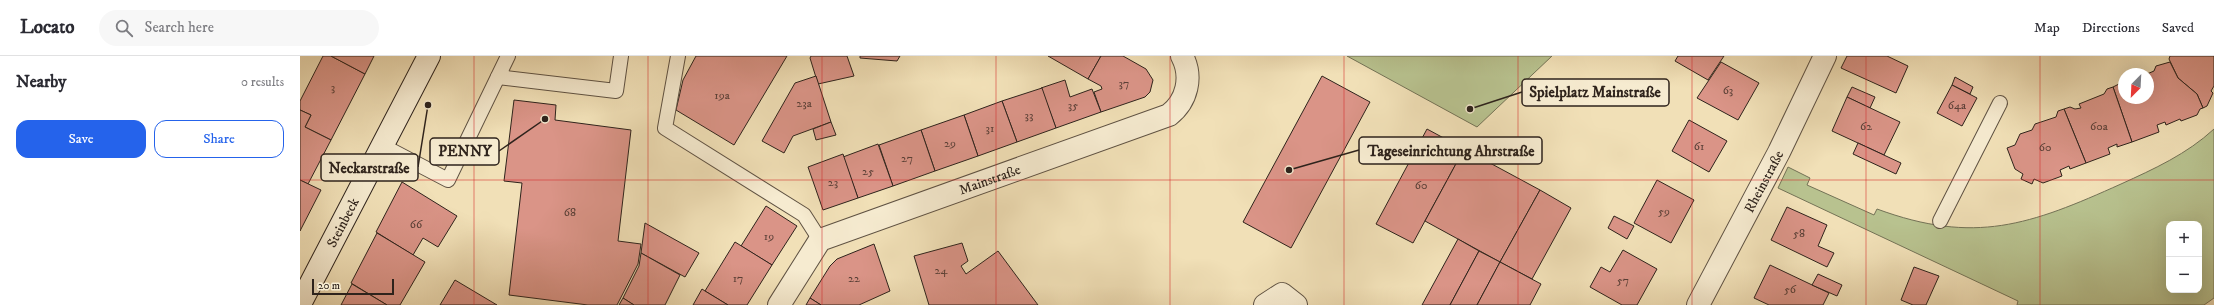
<!DOCTYPE html>
<meta charset="utf-8">
<style>
:root{--surface:#fff;--page:#f7f7f7;--text:#2b2b33;--muted:#7c7c81;--line:#e1e1e2;--accent:#2563eb}
body{margin:0;font-family:"IM FELL DW Pica",serif;background:var(--page);color:var(--text)}
.controls{position:absolute;right:12px;bottom:12px;display:grid;overflow:hidden;border-radius:8px;box-shadow:0 4px 16px #0002}
.controls button{width:36px;height:36px;display:grid;place-items:center;padding:0;border:0;border-bottom:1px solid var(--line);background:var(--surface);color:var(--text);font:20px sans-serif}
.compass{position:absolute;left:1818px;top:12px;width:36px;height:36px;border-radius:50%;background:var(--surface);box-shadow:0 4px 16px #0002;rotate:204deg}
.scale{position:absolute;left:12px;bottom:10px;width:82px;box-sizing:border-box;padding-left:4px;border:2px solid #2e231c;border-top:0;font-size:11px;line-height:14px;white-space:nowrap;color:#2e231c;-webkit-text-stroke:3px #f6ebd0;paint-order:stroke}
.list{margin:0;padding:0;list-style:none}
h2{display:flex;justify-content:space-between;align-items:center;height:52px;margin:0;padding:0 16px;font-size:17px}
h2 small{font-size:13px;font-weight:400;color:var(--muted)}
.actions{display:flex;gap:8px;padding:12px 16px}
.actions a{flex:1;padding:9px 0;border:1px solid var(--accent);border-radius:12px;text-align:center;font-size:14px;color:var(--accent)}
.actions .main{background:var(--accent);color:#fff}
.icon{flex:none;width:22px;height:22px;fill:none;stroke:currentColor;stroke-width:2;stroke-linecap:round;stroke-linejoin:round}
.map{position:relative;flex:none;width:1914px;height:249px;overflow:hidden}
header{display:flex;align-items:center;gap:24px;box-sizing:border-box;height:56px;padding:0 20px;background:var(--surface);border-bottom:1px solid var(--line)}
header strong{font-size:19px}
nav{display:flex;gap:22px;margin-inline-start:auto;font-size:14px}
.search{width:280px;height:36px;background:var(--page);display:flex;align-items:center;gap:10px;box-sizing:border-box;padding:0 14px;border-radius:22px;color:var(--muted);font-size:15px}
main{display:flex}
aside{flex:1;background:var(--surface)}
.map>svg:first-child{display:block}
.green{fill:#b8c28f;stroke:#737256;fill-rule:evenodd}
.building{fill:#da9487;stroke:#2e231c}
.lines{fill:none;stroke-linecap:round;stroke-linejoin:round}
.lane-casing{stroke:#5f5243;stroke-width:16}
.street-casing{stroke:#5f5243;stroke-width:24}
.secondary-casing{stroke:#2e231c;stroke-width:24}
.lane{stroke:#f6ebd0;stroke-width:14}
.street{stroke:#f6ebd0;stroke-width:22}
.secondary{stroke:#f6ebd0;stroke-width:22}
.grid{fill:none;stroke:#d62828;stroke-width:1;stroke-opacity:0.55}
.labels{text-anchor:middle;stroke-width:4;stroke-linejoin:round;paint-order:stroke}
.number-label{font-size:12px;fill:#593f37}
.street-label{font-size:14px;fill:#2e231c;stroke:#f6ebd0}
.leader{fill:none;stroke:#2e231c;stroke-width:1.5}
.callout-dot{fill:#2e231c;stroke:#f6ebd0;stroke-width:1.5}
.callout{fill:#f6ebd0;stroke:#2e231c;stroke-width:1.5}
.callout-label{font-size:15px;text-anchor:middle;font-weight:bold;fill:#2e231c}
</style>
<header>
<strong>Locato</strong>
<div class="search"><svg class="icon" aria-label="search" viewBox="0 0 24 24"><circle cx="10" cy="10" r="6"/><path d="M15 15l6 6"/></svg>Search here</div>
<nav><a>Map</a><a>Directions</a><a>Saved</a></nav>
</header>
<main>
<aside>
<h2>Nearby<small>0 results</small></h2>
<ul class="list">
</ul>
<div class="actions"><a class="main">Save</a><a>Share</a></div>
</aside>
<div class="map">
<svg width="1914" height="249" viewBox="0 0 1914 249">
<rect width="100%" height="100%" fill="#f1e0b7"/>
<filter id="stains"><feTurbulence type="fractalNoise" baseFrequency=".005" numOctaves="4"/><feColorMatrix values="0 0 0 0 .2 0 0 0 0 .09 0 0 0 0 .02 0 0 0 .5 -.17"/></filter>
<radialGradient id="worn" r=".72"><stop offset=".6" stop-color="#630" stop-opacity="0"/><stop offset="1" stop-color="#630" stop-opacity=".3"/></radialGradient>
<g class="green">
<polygon points="1047,0 1252,0 1177,71"/>
<path d="M1914,73v169l-10,7h-187l1,-4 -240,-113 10,-21 22,11 -3,7 67,30 3,-6c98,36 153,16 244,-25 33,-15 66,-30 93,-55zM1869,168h30v66h-30z"/>
</g>
<g class="building">
<polygon points="23,0 31,0 65,18 31,84 5,71 11,59 0,54 0,45"/>
<polygon points="31,0 74,0 65,18"/>
<polygon points="396,0 487,0 434,89 376,54 383,24"/>
<polygon points="511,0 547,0 554,20 518,28 510,2"/>
<polygon points="560,0 600,0 597,5 560,2"/>
<polygon points="748,0 801,0 788,23"/>
<polygon points="801,0 823,0 846,13 853,24 850,36 845,41 801,56 794,36 802,33 801,30 788,23"/>
<polygon points="1378,0 1424,0 1408,24 1375,5"/>
<polygon points="1547,0 1587,0 1608,10 1596,37 1541,12"/>
<polygon points="1870,0 1914,0 1914,30 1911,35 1913,37 1907,50 1903,52 1897,38 1878,22 1869,3"/>
<polygon points="1421,6 1459,27 1438,64 1397,42"/>
<polygon points="1870,6 1878,22 1897,38 1903,52 1900,53 1897,59 1881,65 1880,63 1866,69 1865,66 1857,69 1859,76 1832,86 1813,31 1819,28 1824,31 1824,42 1848,42 1847,18 1854,15 1856,10"/>
<polygon points="516,20 531,66 493,80 484,97 462,85 495,27"/>
<polygon points="1022,20 1070,46 991,192 943,166"/>
<polygon points="1655,21 1673,31 1670,38 1652,29"/>
<polygon points="765,24 770,41 792,33 801,56 756,72 741,32"/>
<polygon points="1652,29 1677,42 1662,70 1637,57"/>
<polygon points="1552,31 1575,41 1570,52 1547,41"/>
<polygon points="1813,31 1832,86 1817,91 1817,88 1808,92 1810,98 1786,107 1764,53 1770,51 1775,53 1781,52 1779,48 1804,38 1807,33"/>
<polygon points="742,32 756,72 717,86 702,45"/>
<polygon points="1547,41 1600,66 1584,99 1532,75"/>
<polygon points="214,44 256,49 255,64 331,74 318,185 341,188 338,208 317,249 288,249 209,239 222,127 204,125"/>
<polygon points="702,45 717,86 678,100 664,59"/>
<polygon points="1764,53 1786,107 1770,113 1769,110 1760,114 1762,120 1743,127 1734,123 1732,128 1721,123 1723,118 1715,113 1707,92 1715,89 1720,78 1732,74 1735,68 1756,61 1758,55"/>
<polygon points="0,54 11,59 5,71 31,84 8,128 0,124"/>
<polygon points="664,59 678,100 635,115 621,74"/>
<polygon points="1389,64 1427,85 1409,116 1372,95"/>
<polygon points="531,66 536,79 516,84 513,73"/>
<polygon points="1127,73 1164,93 1113,187 1076,168"/>
<polygon points="621,74 635,115 593,130 579,89"/>
<polygon points="1558,87 1601,107 1596,118 1553,98"/>
<polygon points="578,88 593,130 558,142 543,101"/>
<polygon points="1164,93 1240,134 1200,206 1125,165"/>
<polygon points="543,98 558,142 523,154 508,111"/>
<polygon points="0,124 21,134 0,175"/>
<polygon points="1357,124 1394,144 1371,187 1334,167"/>
<polygon points="102,126 157,160 138,191 123,182 113,199 76,176"/>
<polygon points="1240,134 1271,152 1232,223 1200,206"/>
<polygon points="466,150 497,170 472,209 441,190"/>
<polygon points="1487,151 1527,169 1518,190 1534,197 1527,211 1471,184"/>
<polygon points="1314,160 1334,170 1327,183 1308,172"/>
<polygon points="345,167 399,197 385,221 341,197"/>
<polygon points="77,177 125,206 100,249 87,249 51,227"/>
<polygon points="1158,183 1179,195 1150,249 1122,249"/>
<polygon points="435,186 472,209 447,249 428,249 405,235"/>
<polygon points="662,187 668,205 661,210 666,218 698,195 738,249 629,249 614,200"/>
<polygon points="574,188 590,235 559,249 521,249 510,242 530,210 537,203"/>
<polygon points="1323,194 1357,213 1337,249 1322,249 1290,231 1301,211 1310,216"/>
<polygon points="1179,195 1200,206 1177,249 1150,249"/>
<polygon points="341,197 380,219 365,249 334,249 323,242 339,210"/>
<polygon points="1200,206 1241,228 1230,249 1177,249"/>
<polygon points="1470,209 1529,237 1523,249 1469,249 1454,242"/>
<polygon points="1614,211 1639,220 1626,249 1613,249 1601,244"/>
<polygon points="1518,218 1542,229 1537,240 1512,229"/>
<polygon points="155,224 197,249 140,249"/>
<polygon points="52,228 87,249 41,249"/>
<polygon points="402,233 405,235 428,249 393,249"/>
<polygon points="323,242 334,249 319,249"/>
<polygon points="510,242 521,249 506,249"/>
</g>
<g class="lines">
<defs>
<g id="lane">
<polyline points="378,0 365,72 504,159 520,184"/>
<polyline points="198,21 316,35 321,0"/>
<polyline points="83,90 148,124 208,0"/>
<polyline points="1640,165 1700,47"/>
</g>
<g id="street">
<path id="s1" d="M479,249l41,-65 349,-125c18,-14 24,-38 13,-59"/>
<polyline points="965,249 982,238 996,249"/>
<path id="s2" d="M1398,249l81,-153 46,-96"/>
</g>
<g id="secondary">
<path id="s3" d="M0,248l129,-248"/>
</g>
</defs>
<use href="#lane" class="lane-casing"/>
<use href="#street" class="street-casing"/>
<use href="#secondary" class="secondary-casing"/>
<use href="#lane" class="lane"/>
<use href="#street" class="street"/>
<use href="#secondary" class="secondary"/>
</g>
<path class="grid" d="M174,0v249M348,0v249M522,0v249M696,0v249M870,0v249M1044,0v249M1218,0v249M1392,0v249M1566,0v249M1740,0v249M0,124h1914"/>
<g class="labels">
<g class="number-label">
<text x="824" y="31">37</text>
<text x="33" y="35">3</text>
<text x="1428" y="38">63</text>
<text x="422" y="43">19a</text>
<text x="504" y="51">23a</text>
<text x="773" y="53">35</text>
<text x="1657" y="53">64a</text>
<text x="729" y="63">33</text>
<text x="1566" y="74">62</text>
<text x="1799" y="74">60a</text>
<text x="690" y="76">31</text>
<text x="650" y="91">29</text>
<text x="1399" y="94">61</text>
<text x="1745" y="95">60</text>
<text x="607" y="106">27</text>
<text x="568" y="119">25</text>
<text x="533" y="130">23</text>
<text x="1121" y="133">60</text>
<text x="1364" y="159">59</text>
<text x="270" y="160">68</text>
<text x="116" y="172">66</text>
<text x="1499" y="181">58</text>
<text x="469" y="184">19</text>
<text x="641" y="218">24</text>
<text x="438" y="226">17</text>
<text x="554" y="226">22</text>
<text x="1323" y="228">57</text>
<text x="1490" y="237">56</text>
</g>
<g class="street-label">
<text dy="5" stroke="none"><textPath href="#s1" startOffset="257">Mainstraße</textPath></text>
<text dy="5" stroke="none"><textPath href="#s2" startOffset="140">Rheinstraße</textPath></text>
<text dy="5" stroke="none"><textPath href="#s3" startOffset="92">Steinbeck</textPath></text>
</g>
</g>
<path class="leader" d="M1170 53L1222 36M989 114L1059 94M245 63L199 95M128 49L118 111"/>
<g class="callout-dot">
<circle cx="1170" cy="53" r="4"/>
<circle cx="989" cy="114" r="4"/>
<circle cx="245" cy="63" r="4"/>
<circle cx="128" cy="49" r="4"/>
</g>
<g class="callout">
<rect x="1222" y="23" width="147" height="27" rx="4"/>
<rect x="1059" y="81" width="183" height="27" rx="4"/>
<rect x="130" y="82" width="69" height="27" rx="4"/>
<rect x="21" y="98" width="97" height="27" rx="4"/>
</g>
<g class="callout-label">
<text x="1295" y="41">Spielplatz Mainstraße</text>
<text x="1151" y="100">Tageseinrichtung Ahrstraße</text>
<text x="165" y="100">PENNY</text>
<text x="69" y="117">Neckarstraße</text>
</g>
<rect width="100%" height="100%" filter="url(#stains)"/>
<rect width="100%" height="100%" fill="url(#worn)"/>
</svg>
<div class="controls">
<button>+</button>
<button>−</button>
</div>
<svg class="compass" viewBox="-18 -18 36 36"><path d="M0-13l5 13h-10z" fill="#e53935"/><path d="M0 13l5-13h-10z" fill="#7c7c81"/></svg>
<div class="scale">20 m</div>
</div>
</main>
